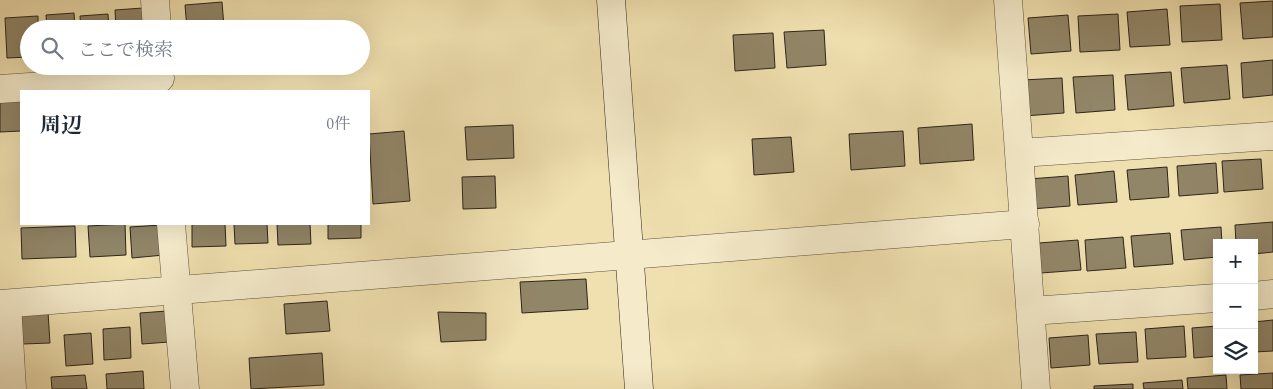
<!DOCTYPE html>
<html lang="ja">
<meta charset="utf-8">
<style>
:root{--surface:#fff;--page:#f2f2f3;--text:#1f2937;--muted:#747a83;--line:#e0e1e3}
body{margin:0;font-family:"EB Garamond","Noto Serif JP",serif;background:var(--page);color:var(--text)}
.controls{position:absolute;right:15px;bottom:15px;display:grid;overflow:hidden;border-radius:0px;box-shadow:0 5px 20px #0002}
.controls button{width:45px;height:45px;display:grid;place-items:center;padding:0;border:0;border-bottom:1px solid var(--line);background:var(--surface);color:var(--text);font:25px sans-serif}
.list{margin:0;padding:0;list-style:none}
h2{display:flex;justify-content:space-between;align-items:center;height:65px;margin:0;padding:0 20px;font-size:21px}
h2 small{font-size:16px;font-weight:400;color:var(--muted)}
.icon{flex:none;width:28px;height:28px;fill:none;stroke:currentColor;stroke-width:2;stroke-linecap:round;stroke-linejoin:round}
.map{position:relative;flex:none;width:1273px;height:389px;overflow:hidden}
.search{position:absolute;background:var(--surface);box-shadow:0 5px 20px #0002;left:20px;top:20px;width:350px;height:55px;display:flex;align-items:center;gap:12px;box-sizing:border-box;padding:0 18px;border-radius:28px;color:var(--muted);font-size:19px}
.panel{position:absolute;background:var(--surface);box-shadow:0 5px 20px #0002;left:20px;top:90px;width:350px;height:135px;border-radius:0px}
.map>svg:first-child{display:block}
.building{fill:#928668;stroke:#2d241b}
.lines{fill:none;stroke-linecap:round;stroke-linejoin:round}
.street-casing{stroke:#5e5340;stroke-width:29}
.secondary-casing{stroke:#2d241b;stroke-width:29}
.street{stroke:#f5ebcb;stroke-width:28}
.secondary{stroke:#f5ebcb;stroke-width:28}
</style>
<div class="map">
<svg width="1273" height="389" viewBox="0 0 1273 389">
<rect width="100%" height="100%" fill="#f0e0af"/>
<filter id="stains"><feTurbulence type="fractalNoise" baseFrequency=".004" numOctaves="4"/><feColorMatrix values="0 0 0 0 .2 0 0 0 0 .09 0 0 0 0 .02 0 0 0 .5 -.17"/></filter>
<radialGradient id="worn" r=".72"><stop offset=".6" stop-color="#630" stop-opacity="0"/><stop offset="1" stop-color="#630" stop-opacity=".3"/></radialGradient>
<g class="building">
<polygon points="1273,1 1273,37 1243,39 1240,3"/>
<polygon points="222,2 224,27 187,29 185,5"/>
<polygon points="1220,4 1222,40 1182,42 1180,6"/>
<polygon points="143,8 144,29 116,29 115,10"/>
<polygon points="1167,9 1170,45 1130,47 1127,12"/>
<polygon points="74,13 75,29 47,29 46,15"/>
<polygon points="108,14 109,29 81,29 80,16"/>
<polygon points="1118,14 1120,50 1080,52 1078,16"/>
<polygon points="1068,15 1071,51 1031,54 1028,18"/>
<polygon points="38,16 38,29 29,29 29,57 7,58 5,18"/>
<polygon points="824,30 826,65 787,68 784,32"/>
<polygon points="773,33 775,68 735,71 733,35"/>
<polygon points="1273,60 1273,95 1243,98 1241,63"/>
<polygon points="1227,65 1230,99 1184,103 1181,68"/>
<polygon points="1171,72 1174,106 1128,110 1125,75"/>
<polygon points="1113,75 1115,110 1076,113 1073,77"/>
<polygon points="1062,78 1064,113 1024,116 1022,80"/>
<polygon points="21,99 21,131 0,132 0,100"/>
<polygon points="972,124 974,160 920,164 918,128"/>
<polygon points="513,125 514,158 467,160 465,127"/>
<polygon points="404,131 410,201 373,204 369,134"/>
<polygon points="903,131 905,166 851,170 849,134"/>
<polygon points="791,137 794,172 754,175 752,139"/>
<polygon points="1261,159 1263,189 1224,192 1222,161"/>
<polygon points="1216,163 1218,193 1179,196 1177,166"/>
<polygon points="1167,167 1169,197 1130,200 1127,170"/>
<polygon points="1114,171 1117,202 1078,205 1075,175"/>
<polygon points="495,176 496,208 463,209 462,177"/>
<polygon points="1068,176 1070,206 1031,209 1029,179"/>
<polygon points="1273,222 1273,252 1254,254 1254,243 1236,243 1235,225"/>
<polygon points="125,224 126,255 90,257 88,226"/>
<polygon points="192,224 225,224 226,246 192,247"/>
<polygon points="234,224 267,224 268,243 235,244"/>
<polygon points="277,224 310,224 311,244 278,245"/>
<polygon points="328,224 361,224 361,238 328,239"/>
<polygon points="161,225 164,255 132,258 130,227"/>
<polygon points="75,226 76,257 22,259 21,228"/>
<polygon points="1221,227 1222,243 1217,243 1217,257 1184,260 1181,230"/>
<polygon points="1170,233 1173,264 1134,267 1131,236"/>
<polygon points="1123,237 1126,268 1087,271 1085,240"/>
<polygon points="1078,240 1081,270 1041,273 1039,243"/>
<polygon points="586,279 588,309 522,313 520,282"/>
<polygon points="327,301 330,331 286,334 284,304"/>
<polygon points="167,311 169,342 142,344 140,313"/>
<polygon points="48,312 50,343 23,344 21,313"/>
<polygon points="438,312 486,313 486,340 441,342"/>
<polygon points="1273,320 1273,351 1254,352 1254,322"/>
<polygon points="1184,326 1186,357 1147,359 1145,329"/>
<polygon points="1217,326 1217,356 1194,358 1192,328"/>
<polygon points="130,327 131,358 104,360 103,329"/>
<polygon points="1136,332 1138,362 1099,364 1096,334"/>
<polygon points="91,333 93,364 66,366 64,335"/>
<polygon points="1088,335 1090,365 1051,368 1049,338"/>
<polygon points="322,353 324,385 251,389 249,358"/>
<polygon points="143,371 144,389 107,389 106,374"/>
<polygon points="1273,373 1273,389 1241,389 1240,375"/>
<polygon points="85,375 87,389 52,389 51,377"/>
<polygon points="1226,375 1227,389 1188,389 1187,378"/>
<polygon points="1182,380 1183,389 1144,389 1143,383"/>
<polygon points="1133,384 1133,389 1094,389 1094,386"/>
</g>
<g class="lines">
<defs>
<g id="street">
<polyline points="155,0 157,29"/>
<polyline points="1008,0 1036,389"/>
<polyline points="0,89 160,78"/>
<polyline points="1020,153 1273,136"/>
<polyline points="171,224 185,389"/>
<polyline points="1254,296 1273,294"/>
<polyline points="0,304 1025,224"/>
<polyline points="7,304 12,389"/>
<polyline points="1031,311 1217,298"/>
</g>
<polyline id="secondary" points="611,0 639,389"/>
</defs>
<use href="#street" class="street-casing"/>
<use href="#secondary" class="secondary-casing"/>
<use href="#street" class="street"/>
<use href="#secondary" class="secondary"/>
</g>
<rect width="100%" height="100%" filter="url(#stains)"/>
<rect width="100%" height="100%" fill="url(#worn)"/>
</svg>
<div class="controls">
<button>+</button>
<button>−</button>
<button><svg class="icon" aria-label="layers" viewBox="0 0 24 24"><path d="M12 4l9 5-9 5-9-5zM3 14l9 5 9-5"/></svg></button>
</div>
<div class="search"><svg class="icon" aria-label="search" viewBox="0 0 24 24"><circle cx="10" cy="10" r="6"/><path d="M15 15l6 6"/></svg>ここで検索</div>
<section class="panel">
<h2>周辺<small>0件</small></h2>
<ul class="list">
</ul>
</section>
</div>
